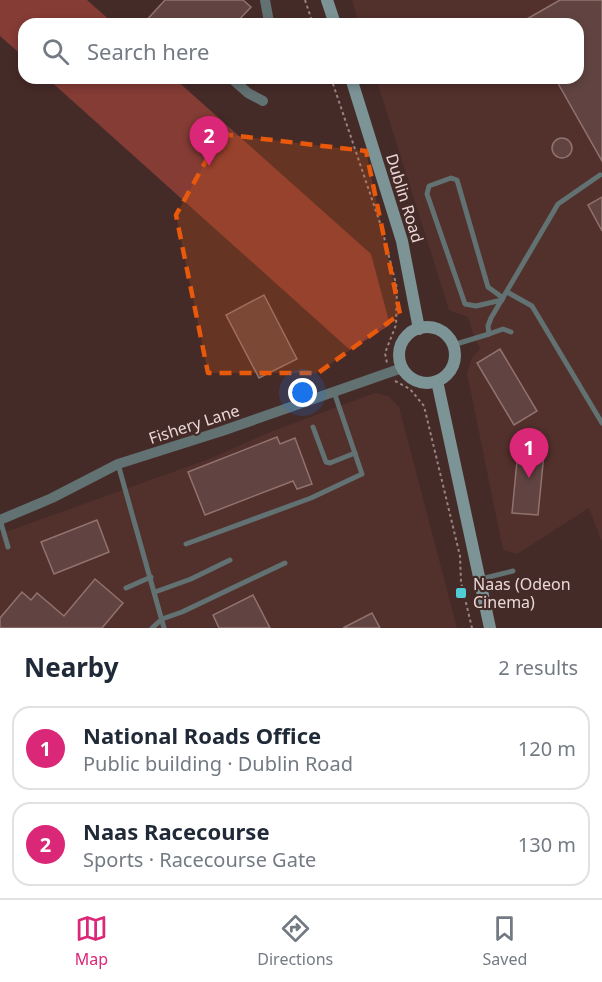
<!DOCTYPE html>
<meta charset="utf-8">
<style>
:root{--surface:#fff;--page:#f6f6f7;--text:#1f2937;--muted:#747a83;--line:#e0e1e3;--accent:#db2777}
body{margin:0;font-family:"Noto Sans",sans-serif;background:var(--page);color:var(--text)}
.you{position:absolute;left:303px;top:393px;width:21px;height:21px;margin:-15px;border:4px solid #fff;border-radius:50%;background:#1a73e8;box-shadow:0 0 0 9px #1a73e833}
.badge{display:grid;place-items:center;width:39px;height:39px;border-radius:50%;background:var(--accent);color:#fff;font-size:20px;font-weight:700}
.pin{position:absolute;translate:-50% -50px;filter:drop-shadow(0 2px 3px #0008)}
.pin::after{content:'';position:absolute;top:32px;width:21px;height:18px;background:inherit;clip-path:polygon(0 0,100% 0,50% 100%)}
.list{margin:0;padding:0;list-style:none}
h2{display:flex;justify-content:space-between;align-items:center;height:78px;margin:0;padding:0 24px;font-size:26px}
h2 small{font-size:20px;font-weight:400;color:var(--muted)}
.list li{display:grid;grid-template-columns:39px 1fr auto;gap:18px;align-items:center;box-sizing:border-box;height:84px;margin:0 12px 12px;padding:0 12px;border:2px solid var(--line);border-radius:18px}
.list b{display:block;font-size:22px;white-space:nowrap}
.list p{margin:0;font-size:20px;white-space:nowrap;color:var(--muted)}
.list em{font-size:20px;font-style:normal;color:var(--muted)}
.icon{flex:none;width:33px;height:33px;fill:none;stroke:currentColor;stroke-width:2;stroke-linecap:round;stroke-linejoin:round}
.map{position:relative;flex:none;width:602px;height:628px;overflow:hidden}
.search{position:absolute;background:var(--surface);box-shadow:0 3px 9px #0003;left:18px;right:18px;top:18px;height:66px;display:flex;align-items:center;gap:15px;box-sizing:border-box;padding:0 21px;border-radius:18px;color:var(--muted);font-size:22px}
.sheet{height:270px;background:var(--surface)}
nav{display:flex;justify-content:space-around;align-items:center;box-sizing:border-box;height:84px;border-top:2px solid var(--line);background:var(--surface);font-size:16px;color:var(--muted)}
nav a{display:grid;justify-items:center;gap:3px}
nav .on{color:var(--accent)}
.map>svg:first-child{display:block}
.built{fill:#52302c}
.green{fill:#843c35}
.building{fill:#614441;stroke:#91726e;stroke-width:1.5}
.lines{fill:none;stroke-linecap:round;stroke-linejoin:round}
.path{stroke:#998380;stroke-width:2;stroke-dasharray:3 3;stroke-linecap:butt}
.lane{stroke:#627172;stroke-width:5}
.street{stroke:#627172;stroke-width:10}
.secondary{stroke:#7c9496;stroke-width:12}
.marked{fill:#e8590c;fill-opacity:0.2;stroke:#e8590c;stroke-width:4.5;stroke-dasharray:12 8;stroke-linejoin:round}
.poi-dot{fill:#51ccd5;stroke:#452b28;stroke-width:2}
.labels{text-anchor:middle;stroke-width:4.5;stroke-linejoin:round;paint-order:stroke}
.street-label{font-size:16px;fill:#ead8d6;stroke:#452b28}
.poi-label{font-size:16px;fill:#ead8d6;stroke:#452b28;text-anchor:start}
</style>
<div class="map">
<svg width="602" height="628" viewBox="0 0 602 628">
<rect width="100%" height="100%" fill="#452b28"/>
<g class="built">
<polygon points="352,0 602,0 602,542 589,508 517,554 503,550 467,373 472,358 480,348 475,339 468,317 449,310 376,78 578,78 578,24 359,24"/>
<polygon points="375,393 388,396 399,407 457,628 0,628 0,534 209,459 270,432"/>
</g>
<g class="green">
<polygon points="0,0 87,0 114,24 24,24 24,57 0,36"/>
<polygon points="47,78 174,78 371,254 390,325 350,350"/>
</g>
<g class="building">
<polygon points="165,0 243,0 251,7 235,24 143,24"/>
<polygon points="560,0 602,0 602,161 555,78 578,78 578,24 518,24"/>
<circle cx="562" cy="148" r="10"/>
<polygon points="602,197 602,231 588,205"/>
<polygon points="264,295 297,359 259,378 226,315"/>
<polygon points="500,349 537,411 514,425 477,363"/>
<polygon points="277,437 280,444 295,438 312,484 297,489 293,481 205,515 188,472"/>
<polygon points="519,440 545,443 538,515 512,513"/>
<polygon points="97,520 109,552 54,574 41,542"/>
<polygon points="95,579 123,603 102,628 0,628 0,618 22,592 31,600 37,593 64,616"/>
<polygon points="253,595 270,628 219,628 213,615"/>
<polygon points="372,613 380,628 343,628"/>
</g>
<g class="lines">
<g class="path">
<polyline points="305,0 313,24"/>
<polyline points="331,78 382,229 397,288 396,325 385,353 387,363"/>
<polyline points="395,381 410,389 424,406 460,556 461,582 472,628"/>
</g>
<g class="lane">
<polyline points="507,292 532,306 602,423"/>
<polyline points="502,300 476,306 465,304 427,194 429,186 451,178 457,180 488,287 503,298"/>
<polyline points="489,334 503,329 511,332"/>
<polyline points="453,345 489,334 488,326 491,318 558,204 600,175"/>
<polyline points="313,427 326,462 330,463 355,453"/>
<polyline points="118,464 164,628"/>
<polyline points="0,520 8,547"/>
<polyline points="186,544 311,498 362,474 334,392"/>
<polyline points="481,579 513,571"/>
<polyline points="126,588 151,577"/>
<polyline points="155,592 191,579 230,560"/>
<polyline points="152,628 162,619 182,612 285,563"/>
</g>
<g class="street">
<polyline points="265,0 269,22 267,24"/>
<polyline points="231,78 248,93 263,101"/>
<polyline points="0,520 52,498 118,464 222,431 402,368"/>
</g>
<g class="secondary">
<polyline points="327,0 335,24"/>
<polyline points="351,78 402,241 419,329"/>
<circle cx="427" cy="355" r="28"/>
<polyline points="437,381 490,628"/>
</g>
</g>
<path class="marked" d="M221,134l145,17 34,163 -82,59h-110l-32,-158z"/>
<rect class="poi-dot" x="455" y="587" width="12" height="12" rx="3"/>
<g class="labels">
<g class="street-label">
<text transform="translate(405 198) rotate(73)" y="6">Dublin Road</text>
<text transform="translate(194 424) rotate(-18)" y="6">Fishery Lane</text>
</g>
<g class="poi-label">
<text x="473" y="590">Naas (Odeon<tspan x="473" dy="18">Cinema)</tspan></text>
</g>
</g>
</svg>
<div class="you"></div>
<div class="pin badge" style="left:529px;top:478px">1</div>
<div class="pin badge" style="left:209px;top:166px">2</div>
<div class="search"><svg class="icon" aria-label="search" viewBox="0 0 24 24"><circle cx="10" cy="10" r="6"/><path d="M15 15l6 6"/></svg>Search here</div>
</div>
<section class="sheet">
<h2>Nearby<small>2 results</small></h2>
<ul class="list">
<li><span class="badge">1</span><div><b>National Roads Office</b><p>Public building · Dublin Road</p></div><em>120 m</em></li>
<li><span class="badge">2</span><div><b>Naas Racecourse</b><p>Sports · Racecourse Gate</p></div><em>130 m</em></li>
</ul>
</section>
<nav>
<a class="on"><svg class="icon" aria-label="map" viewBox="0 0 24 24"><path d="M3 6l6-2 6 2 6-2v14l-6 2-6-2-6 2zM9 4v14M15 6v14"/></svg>Map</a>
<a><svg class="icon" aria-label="directions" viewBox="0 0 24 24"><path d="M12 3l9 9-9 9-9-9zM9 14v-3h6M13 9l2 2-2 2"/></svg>Directions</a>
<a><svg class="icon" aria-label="saved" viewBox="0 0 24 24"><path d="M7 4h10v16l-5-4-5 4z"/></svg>Saved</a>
</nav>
